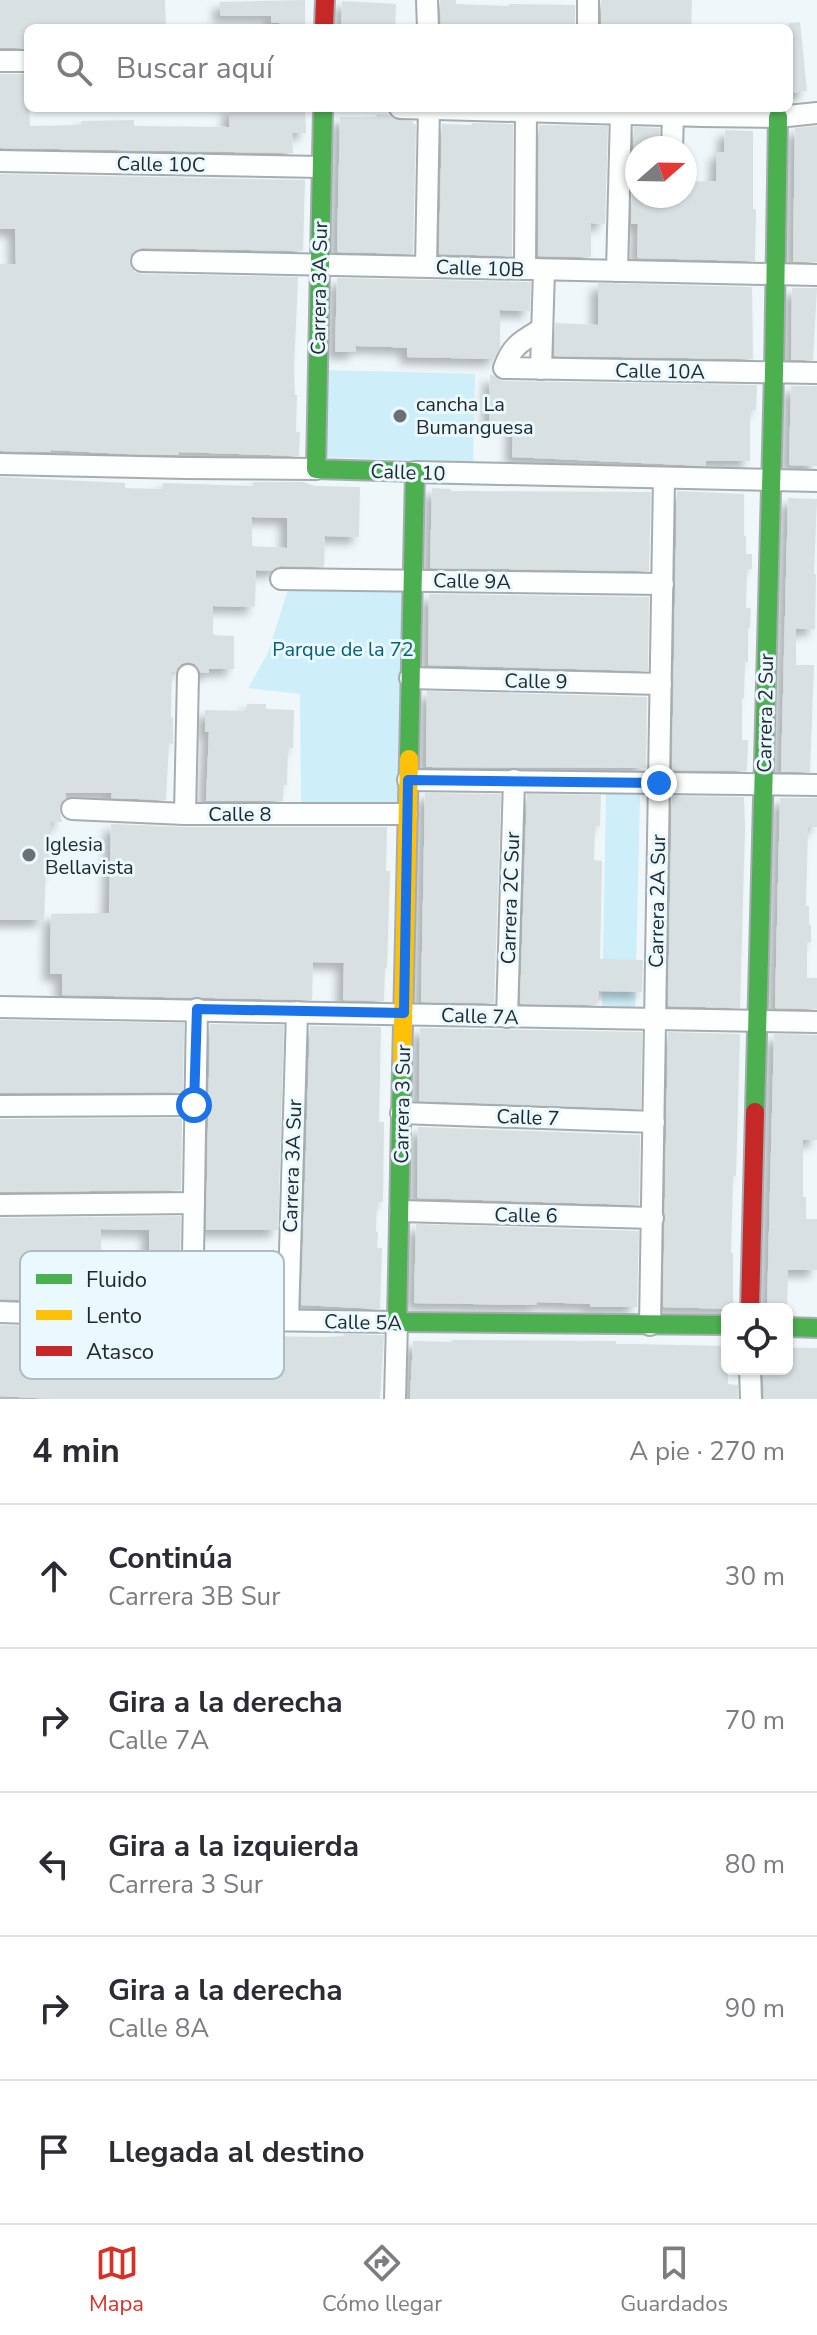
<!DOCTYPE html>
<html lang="es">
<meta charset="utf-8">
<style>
:root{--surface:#fff;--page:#f2f2f3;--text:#2b2b33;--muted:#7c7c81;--line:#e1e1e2;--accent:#d93025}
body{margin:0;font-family:"Nunito Sans",sans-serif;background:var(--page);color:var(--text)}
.controls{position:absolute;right:24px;bottom:24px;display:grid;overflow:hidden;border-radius:12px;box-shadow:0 2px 6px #0004}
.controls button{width:72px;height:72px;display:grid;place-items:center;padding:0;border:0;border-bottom:2px solid var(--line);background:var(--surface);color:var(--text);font:40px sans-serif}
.compass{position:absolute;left:625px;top:136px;width:72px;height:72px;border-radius:50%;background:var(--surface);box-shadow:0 2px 6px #0004;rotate:70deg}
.stop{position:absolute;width:24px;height:24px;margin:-18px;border:6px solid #1a73e8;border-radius:50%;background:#fff}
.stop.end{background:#1a73e8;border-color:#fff;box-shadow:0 2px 8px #0008}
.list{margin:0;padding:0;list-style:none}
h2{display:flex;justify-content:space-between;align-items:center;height:104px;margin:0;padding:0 32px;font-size:34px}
h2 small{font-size:26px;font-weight:400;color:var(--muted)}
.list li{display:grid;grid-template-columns:52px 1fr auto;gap:24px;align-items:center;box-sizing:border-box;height:144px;padding:0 32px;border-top:2px solid var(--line)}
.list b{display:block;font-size:30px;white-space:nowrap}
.list p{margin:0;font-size:26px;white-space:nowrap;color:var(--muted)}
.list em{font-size:26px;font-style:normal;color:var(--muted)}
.icon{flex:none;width:44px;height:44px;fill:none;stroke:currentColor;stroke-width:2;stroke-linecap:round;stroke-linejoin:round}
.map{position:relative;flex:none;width:817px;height:1399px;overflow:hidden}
.search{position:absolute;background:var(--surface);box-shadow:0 2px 6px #0004;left:24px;right:24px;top:24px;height:88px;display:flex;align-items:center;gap:20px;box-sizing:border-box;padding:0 28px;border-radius:12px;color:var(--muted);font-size:30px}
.sheet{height:824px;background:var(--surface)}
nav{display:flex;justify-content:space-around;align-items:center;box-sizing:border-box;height:112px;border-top:2px solid var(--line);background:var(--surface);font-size:22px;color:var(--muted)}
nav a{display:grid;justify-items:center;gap:4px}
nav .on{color:var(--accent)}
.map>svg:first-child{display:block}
.green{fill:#ceeef9}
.building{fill:#d9e0e2;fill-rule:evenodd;filter:url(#shadow)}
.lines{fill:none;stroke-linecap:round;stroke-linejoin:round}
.street-casing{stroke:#a6adb0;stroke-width:24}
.fast-casing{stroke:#a6adb0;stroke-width:22}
.slow-casing{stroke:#a6adb0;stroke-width:22}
.jam-casing{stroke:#a6adb0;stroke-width:22}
.street{stroke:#fdfefe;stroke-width:20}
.fast{stroke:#4caf50;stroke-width:18}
.slow{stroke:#ffc107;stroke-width:18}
.jam{stroke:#c62828;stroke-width:18}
.route{stroke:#1a73e8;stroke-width:10}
.poi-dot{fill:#6a7174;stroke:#eaf9ff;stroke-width:3}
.labels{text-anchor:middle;stroke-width:6;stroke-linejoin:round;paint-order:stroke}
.street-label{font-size:20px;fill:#22292c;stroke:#eaf9ff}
.poi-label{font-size:20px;fill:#22292c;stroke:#eaf9ff;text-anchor:start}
.park-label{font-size:20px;fill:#056178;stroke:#eaf9ff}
.key{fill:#eaf9ff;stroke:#aebbc0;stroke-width:2}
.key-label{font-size:22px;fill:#22292c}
</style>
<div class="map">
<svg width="817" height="1399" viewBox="0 0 817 1399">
<defs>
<filter id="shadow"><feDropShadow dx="-7" dy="7" stdDeviation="4" flood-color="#0004"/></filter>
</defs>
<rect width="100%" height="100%" fill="#eff7fa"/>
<g class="green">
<polygon points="327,370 475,374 473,462 324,457"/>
<polygon points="289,586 406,589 404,806 301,805 300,694 248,688 268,653"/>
<polygon points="606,794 640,795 635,1012 602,1011"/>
</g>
<g class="building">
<polygon points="0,0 165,0 166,28 28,28 28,48 0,48"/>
<polygon points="305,0 305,28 279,28 279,23 271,23 271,16 220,16 220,2"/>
<polygon points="440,0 456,0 456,4 509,6 509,4 575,5 575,25 571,25 571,28 441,28"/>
<polygon points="601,0 692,0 691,28 601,26"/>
<polygon points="342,1 396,4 395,28 341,28"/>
<polygon points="800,22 807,91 789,93 789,23"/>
<polygon points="0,74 28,74 30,126 81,125 81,121 134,120 134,126 229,127 229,108 305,108 306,133 292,133 293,153 0,148"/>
<polygon points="377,114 389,115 394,119 413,121 413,124 416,124 413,254 337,252 340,117 376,117"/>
<polygon points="472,123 513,124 512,256 439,254 442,124 472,125"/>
<polygon points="539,125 608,126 605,224 591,223 591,257 538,256"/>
<polygon points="817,126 817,262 793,262 795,128"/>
<polygon points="634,127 660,128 659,148 637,148 637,196 685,196 685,182 716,181 717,152 724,152 725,130 753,131 753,209 756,209 755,261 637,258 638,224 631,224"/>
<polygon points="0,174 305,180 303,251 142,248 131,254 129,262 135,272 142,274 298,277 294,368 295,395 297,395 296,432 300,432 299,456 179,452 179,455 125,454 51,450 51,452 0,451 0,264 16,264 15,229 0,229"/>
<polygon points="337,278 531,282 530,311 500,310 500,347 494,359 407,357 407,348 391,347 356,346 356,352 335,352"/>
<polygon points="598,283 752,287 753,359 554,356 555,323 598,325"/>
<polygon points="792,288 817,288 813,360 791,360"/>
<polygon points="490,374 504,381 757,385 756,410 751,410 750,414 750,461 706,461 706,466 512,457 513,423 489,423"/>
<polygon points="791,386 817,386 817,466 789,465"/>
<path d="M0,477l125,6v5l38,1v-6l90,3v-4h50l12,4 45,1 -1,50 -34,-1 -1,31 -43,-1 -10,5 -15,-1 -1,37 -42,-1v29l21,1v33h-25v4h-8l-6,-9 -7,-2 -7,2 -5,8h-4l-1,45h2v27l-4,-1 -3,57 -55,-2 1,-5h-46v5l-7,10 3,14h-11v48h-5l-2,50h-44zM252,517l35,1v30l-35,-2z"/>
<polygon points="432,488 451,489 451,491 651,492 649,571 430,568"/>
<polygon points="677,491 744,494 744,536 746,536 746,554 752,554 752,569 747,569 746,608 751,608 750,628 748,628 748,662 745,662 744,698 742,698 742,740 748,740 747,771 672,770"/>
<polygon points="788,498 817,499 814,574 816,574 815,629 796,629 796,665 814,665 810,772 781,772"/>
<polygon points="429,594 649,597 648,671 428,665"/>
<polygon points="427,691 647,697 646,768 426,767"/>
<polygon points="247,704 266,704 266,709 294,710 293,748 288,748 287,785 283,785 283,801 206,801 209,732 205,732 205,710 247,711"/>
<polygon points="425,793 501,794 494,1003 421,1002"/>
<polygon points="527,794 601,795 600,826 595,826 594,860 602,861 600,959 643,960 642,992 599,991 597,1005 520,1004"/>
<polygon points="672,796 744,797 745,829 740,1008 668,1006"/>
<polygon points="780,798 817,798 817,827 808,827 806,906 809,906 809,925 811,925 811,942 807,942 807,978 817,978 817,1009 775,1008"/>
<polygon points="111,824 185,827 387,827 386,871 390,871 387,968 385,968 384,1001 343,1000 344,963 313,962 312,1000 62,995 62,974 50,974 51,914 109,913"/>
<polygon points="0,1020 184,1023 183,1092 0,1093"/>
<polygon points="210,1024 284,1025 278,1230 206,1230"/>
<polygon points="310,1026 381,1027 379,1122 384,1122 383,1202 377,1202 376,1232 378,1232 377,1248 382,1248 380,1309 301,1305"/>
<polygon points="420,1028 642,1032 641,1109 419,1101"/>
<polygon points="668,1032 740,1034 736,1176 733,1176 731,1253 733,1253 733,1309 663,1307"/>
<polygon points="774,1034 817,1035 817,1140 803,1140 803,1197 806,1197 806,1219 817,1219 817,1270 788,1270 787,1309 767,1309"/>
<polygon points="182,1118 181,1190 0,1192 0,1119"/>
<polygon points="418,1127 640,1135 639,1205 417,1198"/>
<path d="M181,1216l-2,78 -60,-3 -1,6 -65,-2 -1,6 -52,-2v-81zM101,1229l48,1v30h-48z"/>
<polygon points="416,1224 639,1231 637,1307 590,1307 590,1304 537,1302 537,1305 414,1303"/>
<polygon points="0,1325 262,1333 262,1336 324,1337 344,1336 344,1334 384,1335 380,1399 53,1399 0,1396"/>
<polygon points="452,1340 616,1341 616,1344 635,1344 727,1346 728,1384 738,1385 738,1399 410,1399 413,1341 451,1342"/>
<polygon points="790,1348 817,1348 817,1399 764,1399 763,1369 789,1369"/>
</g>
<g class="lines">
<defs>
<g id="street">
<polyline points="427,0 428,28"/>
<polyline points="588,28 588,0"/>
<polyline points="0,61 28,61"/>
<polyline points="400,108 703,116 778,117 817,113"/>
<polyline points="672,148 673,116"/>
<polyline points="0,161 321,167"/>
<polyline points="142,261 817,275"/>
<polyline points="426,266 429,108"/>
<polyline points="525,269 526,111"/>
<polyline points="617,271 621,113"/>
<path d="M542,329c-20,12 -30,16 -38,39l313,5"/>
<polyline points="541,369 544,270"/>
<polyline points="0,464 186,468 316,469"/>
<polyline points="415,472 817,481"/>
<polyline points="281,579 663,584"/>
<polyline points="410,678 661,684"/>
<polyline points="408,780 817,785"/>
<polyline points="72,809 185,814 407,814"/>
<polyline points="185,814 188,675"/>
<polyline points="0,1007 817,1022"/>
<polyline points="507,1017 514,780"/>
<polyline points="0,1106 194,1105"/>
<polyline points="401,1113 654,1122"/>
<polyline points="0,1205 194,1203"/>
<polyline points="400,1211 653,1218"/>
<polyline points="0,1312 192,1319 397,1322 395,1399"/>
<polyline points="192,1319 197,1009"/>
<polyline points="288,1320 297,1012"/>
<polyline points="650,1325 664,478"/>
<polyline points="750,1369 751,1399"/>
</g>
<g id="fast">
<polyline points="323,108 316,469 415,472 409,759"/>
<polyline points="402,1068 397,1322 727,1325"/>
<polyline points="755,1112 774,372 778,117"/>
<polyline points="787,1327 817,1328"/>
</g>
<polyline id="slow" points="402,1068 409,759"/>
<g id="jam">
<polyline points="324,28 325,0"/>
<polyline points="750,1309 755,1112"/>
</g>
</defs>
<use href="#street" class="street-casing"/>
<use href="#fast" class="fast-casing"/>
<use href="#slow" class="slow-casing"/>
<use href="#jam" class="jam-casing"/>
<use href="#street" class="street"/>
<use href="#fast" class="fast"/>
<use href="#slow" class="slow"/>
<use href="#jam" class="jam"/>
</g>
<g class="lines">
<polyline class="route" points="194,1105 197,1009 404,1013 408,780 659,783"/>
</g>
<g class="poi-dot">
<circle cx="400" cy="416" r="8"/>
<circle cx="29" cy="855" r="8"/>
</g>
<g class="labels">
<g class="street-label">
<text transform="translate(161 164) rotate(1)" y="7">Calle 10C</text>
<text transform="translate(480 268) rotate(2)" y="7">Calle 10B</text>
<text transform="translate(319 288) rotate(-89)" y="7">Carrera 3A Sur</text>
<text transform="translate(660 371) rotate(1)" y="7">Calle 10A</text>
<text transform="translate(408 472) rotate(2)" y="7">Calle 10</text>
<text transform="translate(472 581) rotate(1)" y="7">Calle 9A</text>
<text transform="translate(536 681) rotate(1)" y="7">Calle 9</text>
<text transform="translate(765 713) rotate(-89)" y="7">Carrera 2 Sur</text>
<text x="240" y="821">Calle 8</text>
<text transform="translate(510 898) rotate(-88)" y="7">Carrera 2C Sur</text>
<text transform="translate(657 901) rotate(-89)" y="7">Carrera 2A Sur</text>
<text transform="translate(480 1016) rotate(2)" y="7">Calle 7A</text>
<text transform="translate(402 1104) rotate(-89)" y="7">Carrera 3 Sur</text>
<text transform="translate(528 1117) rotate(2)" y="7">Calle 7</text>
<text transform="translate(292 1166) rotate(-88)" y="7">Carrera 3A Sur</text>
<text transform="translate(526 1215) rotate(1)" y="7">Calle 6</text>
<text transform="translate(363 1322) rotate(1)" y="7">Calle 5A</text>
</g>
<g class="poi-label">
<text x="416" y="411">cancha La<tspan x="416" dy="23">Bumanguesa</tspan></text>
<text x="45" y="851">Iglesia<tspan x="45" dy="23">Bellavista</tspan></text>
</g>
<g class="park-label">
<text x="343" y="656">Parque de la 72</text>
</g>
</g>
<rect x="20" y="1251" width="264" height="128" rx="12" class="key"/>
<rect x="36" y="1274" width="36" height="10" fill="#4caf50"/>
<rect x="36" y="1310" width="36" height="10" fill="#ffc107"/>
<rect x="36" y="1346" width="36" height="10" fill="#c62828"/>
<g class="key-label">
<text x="86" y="1287">Fluido</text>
<text x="86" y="1323">Lento</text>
<text x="86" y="1359">Atasco</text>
</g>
</svg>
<div class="controls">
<button><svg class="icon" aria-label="locate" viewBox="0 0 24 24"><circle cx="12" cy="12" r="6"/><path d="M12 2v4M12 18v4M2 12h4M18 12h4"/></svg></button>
</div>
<svg class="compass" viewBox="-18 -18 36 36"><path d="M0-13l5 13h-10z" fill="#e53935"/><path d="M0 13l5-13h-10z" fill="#7c7c81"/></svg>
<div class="stop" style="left:194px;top:1105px"></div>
<div class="stop end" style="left:659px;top:783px"></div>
<div class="search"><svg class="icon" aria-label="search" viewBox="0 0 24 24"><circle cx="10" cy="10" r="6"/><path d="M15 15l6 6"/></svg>Buscar aquí</div>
</div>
<section class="sheet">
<h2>4 min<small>A pie · 270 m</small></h2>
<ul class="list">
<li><svg class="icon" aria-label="ahead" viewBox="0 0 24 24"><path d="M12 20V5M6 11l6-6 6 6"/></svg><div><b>Continúa</b><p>Carrera 3B Sur</p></div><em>30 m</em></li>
<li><svg class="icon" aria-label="right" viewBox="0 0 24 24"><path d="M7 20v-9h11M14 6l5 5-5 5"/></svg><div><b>Gira a la derecha</b><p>Calle 7A</p></div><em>70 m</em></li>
<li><svg class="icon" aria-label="left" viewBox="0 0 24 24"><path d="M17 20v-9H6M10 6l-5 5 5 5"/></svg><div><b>Gira a la izquierda</b><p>Carrera 3 Sur</p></div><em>80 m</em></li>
<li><svg class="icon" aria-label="right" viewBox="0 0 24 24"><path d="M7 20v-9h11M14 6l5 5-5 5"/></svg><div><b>Gira a la derecha</b><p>Calle 8A</p></div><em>90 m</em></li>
<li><svg class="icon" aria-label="arrive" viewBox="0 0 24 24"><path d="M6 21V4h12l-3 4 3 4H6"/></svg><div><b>Llegada al destino</b></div></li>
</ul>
</section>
<nav>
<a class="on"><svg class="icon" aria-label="map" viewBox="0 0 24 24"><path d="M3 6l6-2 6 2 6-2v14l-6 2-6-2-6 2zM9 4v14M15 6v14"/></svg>Mapa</a>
<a><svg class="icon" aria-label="directions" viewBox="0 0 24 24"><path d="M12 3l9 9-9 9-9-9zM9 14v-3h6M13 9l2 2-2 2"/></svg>Cómo llegar</a>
<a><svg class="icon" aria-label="saved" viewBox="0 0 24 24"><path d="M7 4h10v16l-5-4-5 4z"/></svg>Guardados</a>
</nav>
